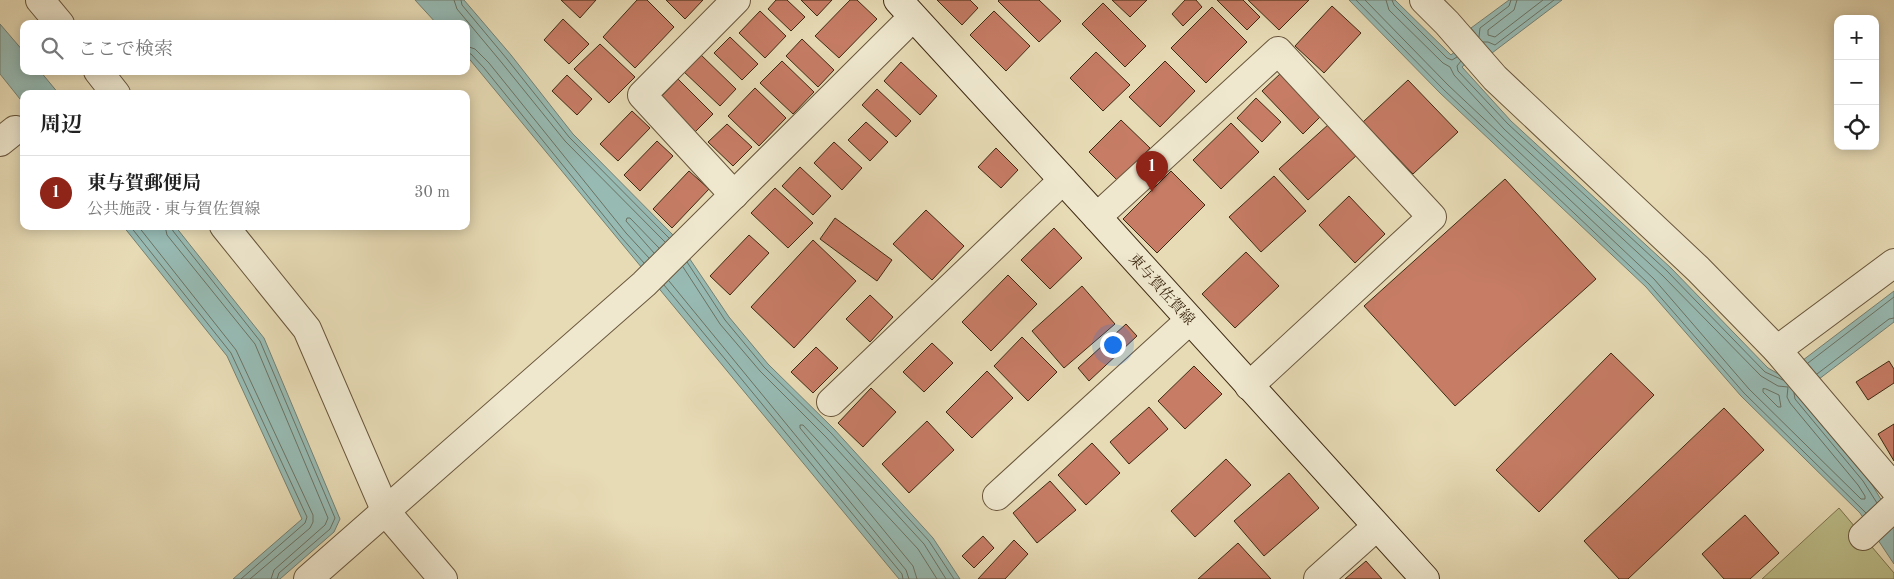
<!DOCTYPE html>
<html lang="ja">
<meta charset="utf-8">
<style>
:root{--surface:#fff;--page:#f2f2f2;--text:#222;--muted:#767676;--line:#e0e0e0;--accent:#8f2418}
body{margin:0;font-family:"Old Standard TT","Noto Serif JP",serif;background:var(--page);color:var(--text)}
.controls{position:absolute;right:15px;top:15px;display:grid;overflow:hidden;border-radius:10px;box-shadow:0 2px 12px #0003}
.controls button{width:45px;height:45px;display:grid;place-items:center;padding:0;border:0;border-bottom:1px solid var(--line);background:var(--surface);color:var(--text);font:25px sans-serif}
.you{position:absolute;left:1112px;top:344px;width:18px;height:18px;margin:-12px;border:4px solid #fff;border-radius:50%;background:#1a73e8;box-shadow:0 0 0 8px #1a73e833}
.badge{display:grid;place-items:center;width:32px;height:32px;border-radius:50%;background:var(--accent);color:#fff;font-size:16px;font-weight:700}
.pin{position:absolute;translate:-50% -41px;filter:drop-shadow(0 1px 2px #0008)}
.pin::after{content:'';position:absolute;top:26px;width:18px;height:15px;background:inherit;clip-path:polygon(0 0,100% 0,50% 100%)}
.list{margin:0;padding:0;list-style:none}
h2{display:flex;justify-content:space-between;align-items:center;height:65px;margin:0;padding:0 20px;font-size:21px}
h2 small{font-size:16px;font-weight:400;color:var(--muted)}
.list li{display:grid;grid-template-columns:32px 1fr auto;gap:15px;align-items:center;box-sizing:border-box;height:75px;padding:0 20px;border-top:1px solid var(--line)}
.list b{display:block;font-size:19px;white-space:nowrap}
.list p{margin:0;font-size:16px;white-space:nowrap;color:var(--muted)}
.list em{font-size:16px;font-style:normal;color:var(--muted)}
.icon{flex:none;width:28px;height:28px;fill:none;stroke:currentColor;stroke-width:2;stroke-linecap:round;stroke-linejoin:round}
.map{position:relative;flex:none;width:1894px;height:579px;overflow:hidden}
.search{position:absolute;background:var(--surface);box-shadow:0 2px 12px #0003;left:20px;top:20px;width:450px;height:55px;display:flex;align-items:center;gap:12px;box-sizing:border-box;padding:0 18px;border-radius:10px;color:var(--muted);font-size:19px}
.panel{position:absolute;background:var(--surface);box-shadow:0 2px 12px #0003;left:20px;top:90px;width:450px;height:140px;border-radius:10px}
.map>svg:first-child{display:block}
.green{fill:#bcbe8a;stroke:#7e744e}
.water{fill:#97bab3;stroke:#748073}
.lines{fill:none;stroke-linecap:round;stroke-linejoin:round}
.shore{stroke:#6b7263;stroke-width:1}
.building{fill:#c67c65;stroke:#3f2a13}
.minor-casing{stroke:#69563c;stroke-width:30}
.secondary-casing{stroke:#3f2a13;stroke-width:30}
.minor{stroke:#efe8cf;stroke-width:28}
.secondary{stroke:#efe8cf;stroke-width:28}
.labels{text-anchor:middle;stroke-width:5;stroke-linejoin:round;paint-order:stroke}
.street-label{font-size:15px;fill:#3f2a13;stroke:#efe8cf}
</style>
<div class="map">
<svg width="1894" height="579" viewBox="0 0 1894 579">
<rect width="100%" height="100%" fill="#e7dbb5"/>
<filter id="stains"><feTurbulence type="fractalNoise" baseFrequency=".004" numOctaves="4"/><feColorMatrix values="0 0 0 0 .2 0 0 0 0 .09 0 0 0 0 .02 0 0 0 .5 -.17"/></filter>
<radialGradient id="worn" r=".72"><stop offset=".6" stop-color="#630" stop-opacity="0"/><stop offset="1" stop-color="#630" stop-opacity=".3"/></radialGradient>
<polygon class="green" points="1839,508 1894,573 1894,579 1762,579"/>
<g class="water">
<polygon points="415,0 464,0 511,55 573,134 675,237 729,317 768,364 834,429 933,538 960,579 899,579 466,55 466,24 437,24"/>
<polygon points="1349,0 1395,0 1451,55 1476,34 1471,28 1509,0 1562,0 1492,53 1486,46 1462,67 1511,121 1671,268 1768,368 1782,376 1894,291 1894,322 1798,395 1868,478 1885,506 1894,511 1894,564 1860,513 1741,396 1646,287 1440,93"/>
<polygon points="0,24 24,52 24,71 40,71 59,94 24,94 24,104 0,74"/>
<polygon points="123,226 175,226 264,338 340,519 334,532 280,579 233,579 302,519 227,356"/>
</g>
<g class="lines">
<g class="shore">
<polyline points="454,0 457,9 502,63 565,141 665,242"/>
<polyline points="461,0 462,5 507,59 569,137 669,238"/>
<polyline points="1356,0 1444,90 1649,284 1744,393 1866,513"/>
<polyline points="1365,0 1448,85 1654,279 1749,389 1861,499 1865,499 1865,496 1858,485 1790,403 1787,397 1788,387 1778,386 1761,376 1663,276 1504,129 1454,75 1450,67 1443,63 1389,10 1386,0"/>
<polyline points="1392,0 1394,5 1447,58 1452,60 1457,57"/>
<polyline points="1517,0 1514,10 1488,30 1488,35 1495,37 1543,0"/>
<polyline points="1479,37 1480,28 1509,6 1511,0"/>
<polyline points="1483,42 1488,42 1495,45 1554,0"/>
<polyline points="466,46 475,49 489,63 626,233 649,258"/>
<polyline points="466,53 471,54 484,68 621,237 644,263"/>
<polyline points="1461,61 1457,66 1458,71 1508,124 1667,271 1765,372 1783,380"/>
<polyline points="130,226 231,353 307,517 305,523 241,579"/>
<polyline points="138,226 236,350 313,515 313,522 310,528 250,579"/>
<polyline points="165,226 167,235 255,344 328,518 325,525 274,570 271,579"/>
<polyline points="171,226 173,231 260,341 335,518 330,529 279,573 277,579"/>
<polyline points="654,253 626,221 627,218 630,218 659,248"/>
<polyline points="687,262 725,320 764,367 831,433 929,541 954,579"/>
<polyline points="683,267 720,324 760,371 826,437 924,544 946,579"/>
<polyline points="669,281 906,570 909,579"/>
<polyline points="664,285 902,574 903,579"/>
<polyline points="1808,363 1894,297"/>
<polyline points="1817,374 1889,319 1894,318"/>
<polygon points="1766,389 1779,395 1781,407 1778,407 1763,392 1763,389"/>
<polyline points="1794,393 1795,399 1863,481 1877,503"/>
<polyline points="917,579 913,566 800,428 800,425 803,425 918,549 937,579"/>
</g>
</g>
<g class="building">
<polygon points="561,0 596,0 580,18"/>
<polygon points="637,0 647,0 674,27 635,68 603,37"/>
<polygon points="666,0 703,0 685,19"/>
<polygon points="776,0 787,0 805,17 791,31 768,9"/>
<polygon points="801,0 832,0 817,16"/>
<polygon points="850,0 857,0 877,19 839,58 815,36"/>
<polygon points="937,0 970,0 978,8 962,25"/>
<polygon points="999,0 1039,0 1061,21 1039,42 998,1"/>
<polygon points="1112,0 1147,0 1130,17"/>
<polygon points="1185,0 1196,0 1202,7 1183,26 1172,14"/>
<polygon points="1217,0 1243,0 1260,17 1247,30"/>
<polygon points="1248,0 1309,0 1279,30"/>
<polygon points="1103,3 1146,46 1125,67 1082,24"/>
<polygon points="1332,6 1361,33 1324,73 1295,46"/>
<polygon points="1212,7 1247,42 1206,83 1171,48"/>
<polygon points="760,11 786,36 765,58 739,33"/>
<polygon points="994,11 1030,46 1006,71 970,35"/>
<polygon points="563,19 589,44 569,64 544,40"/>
<polygon points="730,37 758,64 742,80 714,53"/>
<polygon points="802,39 834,70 818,87 786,56"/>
<polygon points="600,44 635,77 609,103 574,69"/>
<polygon points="698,52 736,89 720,106 682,70"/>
<polygon points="1096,52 1130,85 1103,111 1070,78"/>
<polygon points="782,61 814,92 793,114 760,83"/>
<polygon points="1165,61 1195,91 1160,127 1129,97"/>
<polygon points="901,62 937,96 920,115 884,81"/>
<polygon points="1282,72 1323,114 1303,134 1262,91"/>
<polygon points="567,75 592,99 577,115 552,91"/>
<polygon points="678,79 713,114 694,133 659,99"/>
<polygon points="1408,80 1458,132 1413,174 1363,122"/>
<polygon points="755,88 786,118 759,146 728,116"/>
<polygon points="877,89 911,121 896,137 862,105"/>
<polygon points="1256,98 1281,122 1262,142 1237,118"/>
<polygon points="632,111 650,128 618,161 600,144"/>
<polygon points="1121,120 1150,148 1118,181 1089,152"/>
<polygon points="866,122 888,142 870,161 848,140"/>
<polygon points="1231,123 1259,152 1221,189 1193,160"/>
<polygon points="727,124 752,147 733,166 708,142"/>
<polygon points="1329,124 1357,155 1308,200 1279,169"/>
<polygon points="657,141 673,156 640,191 624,175"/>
<polygon points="834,142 862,168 842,190 814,163"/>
<polygon points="996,148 1018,170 1001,188 978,167"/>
<polygon points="800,167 831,196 813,215 782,186"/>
<polygon points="689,171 709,189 672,228 653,209"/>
<polygon points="1171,171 1205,205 1157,253 1123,219"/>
<polygon points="1274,176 1306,211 1261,252 1229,217"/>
<polygon points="1505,179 1596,279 1455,406 1364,306"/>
<polygon points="775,188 813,223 788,248 751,213"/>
<polygon points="1349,196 1385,234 1355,263 1319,225"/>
<polygon points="926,210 964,246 932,280 893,244"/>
<polygon points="835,218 892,260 877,281 820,239"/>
<polygon points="1054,228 1082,258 1050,289 1021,260"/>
<polygon points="749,235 769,253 730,295 710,276"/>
<polygon points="813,240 856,281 794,348 751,307"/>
<polygon points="1246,252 1279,286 1235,328 1202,294"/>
<polygon points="1008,275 1037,304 991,351 962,322"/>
<polygon points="1082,286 1115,324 1064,368 1032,331"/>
<polygon points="870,295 893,317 870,342 846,319"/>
<polygon points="1126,324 1137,336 1089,381 1078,368"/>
<polygon points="1022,337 1057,372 1028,401 994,366"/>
<polygon points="932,343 953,363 924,392 903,372"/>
<polygon points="816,347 838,368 813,393 791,372"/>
<polygon points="1611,353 1654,395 1539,512 1496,470"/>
<polygon points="1889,361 1894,369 1894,383 1868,400 1856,382"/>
<polygon points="1194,366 1222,394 1185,429 1158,401"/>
<polygon points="987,371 1013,398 972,438 946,412"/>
<polygon points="871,388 896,412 863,447 838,423"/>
<polygon points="1149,407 1168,429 1129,464 1110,442"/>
<polygon points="1724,408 1764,450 1628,579 1619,579 1584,541"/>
<polygon points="927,421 954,450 909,493 882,464"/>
<polygon points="1894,424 1894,461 1878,434"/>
<polygon points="1092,443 1120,473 1086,505 1058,475"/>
<polygon points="1226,459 1251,485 1195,537 1171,511"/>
<polygon points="1289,473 1319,508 1264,556 1234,521"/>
<polygon points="1050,481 1076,510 1037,543 1013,513"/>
<polygon points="1745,515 1779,553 1750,579 1724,579 1702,554"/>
<polygon points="983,536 994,548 974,568 962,556"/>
<polygon points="1014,540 1028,554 1005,579 978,579"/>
<polygon points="1238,543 1271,579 1198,579"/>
<polygon points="1366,561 1382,579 1345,579"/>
</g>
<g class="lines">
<defs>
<g id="minor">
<polyline points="40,0 60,24"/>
<polyline points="1424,0 1447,23 1495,78 1698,269 1777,350 1894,488"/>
<polyline points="98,71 116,94"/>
<polyline points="0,142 15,130"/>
<polyline points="734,195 642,95 736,0"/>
<polyline points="1097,217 1278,51 1432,217 1249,386"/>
<polyline points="224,226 307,329 386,512 443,579"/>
<polyline points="1777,350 1894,263"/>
<polyline points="831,402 1063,180"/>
<polyline points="997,496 1190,320"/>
<polyline points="1863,536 1894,507"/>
<polyline points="308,579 644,284 913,17"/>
<polyline points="1318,579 1376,527"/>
</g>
<polyline id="secondary" points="898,0 1097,217 1425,579"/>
</defs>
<use href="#minor" class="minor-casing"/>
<use href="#secondary" class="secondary-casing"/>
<use href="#minor" class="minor"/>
<use href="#secondary" class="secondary"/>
</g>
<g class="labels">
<g class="street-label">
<text transform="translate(1162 289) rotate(48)" y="5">東与賀佐賀線</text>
</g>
</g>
<rect width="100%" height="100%" filter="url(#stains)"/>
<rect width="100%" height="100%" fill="url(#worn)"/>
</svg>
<div class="controls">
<button>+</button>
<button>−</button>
<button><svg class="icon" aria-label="locate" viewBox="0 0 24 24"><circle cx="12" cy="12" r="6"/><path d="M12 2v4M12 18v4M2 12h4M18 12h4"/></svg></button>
</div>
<div class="you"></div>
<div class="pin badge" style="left:1152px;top:192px">1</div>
<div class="search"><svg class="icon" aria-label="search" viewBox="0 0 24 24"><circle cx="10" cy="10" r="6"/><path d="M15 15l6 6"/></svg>ここで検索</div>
<section class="panel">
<h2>周辺<small></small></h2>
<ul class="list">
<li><span class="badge">1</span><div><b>東与賀郵便局</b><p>公共施設 · 東与賀佐賀線</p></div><em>30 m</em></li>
</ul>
</section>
</div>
